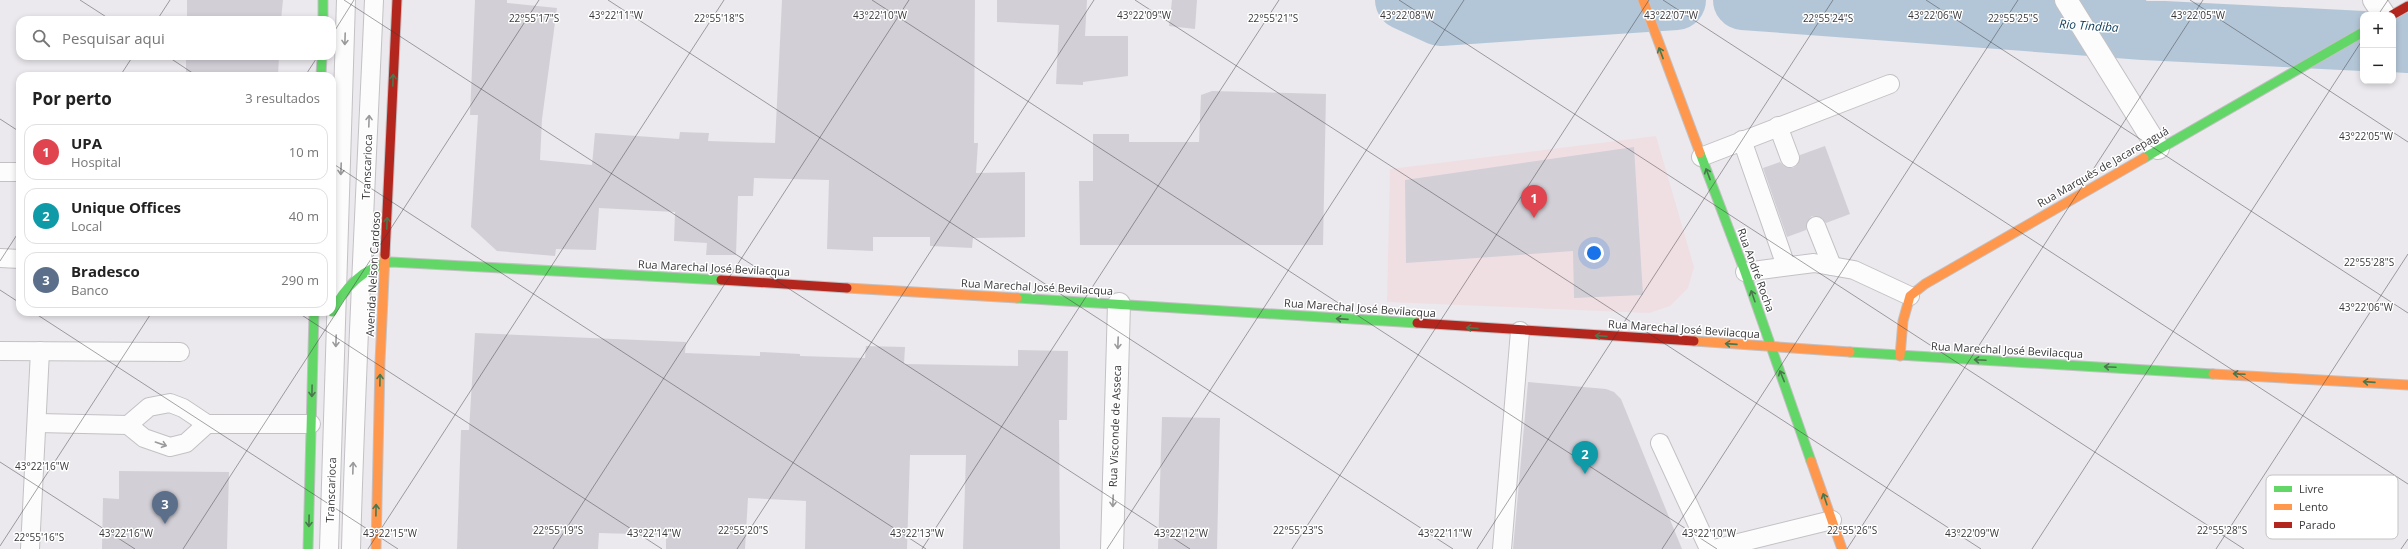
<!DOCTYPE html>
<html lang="pt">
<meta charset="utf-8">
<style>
:root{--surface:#fff;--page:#f6f6f6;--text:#222;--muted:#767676;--line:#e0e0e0;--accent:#777679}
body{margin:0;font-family:"Open Sans",sans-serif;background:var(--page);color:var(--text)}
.controls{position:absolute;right:12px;top:12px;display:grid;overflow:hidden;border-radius:8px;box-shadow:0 2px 6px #0003}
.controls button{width:36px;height:36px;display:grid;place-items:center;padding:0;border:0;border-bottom:1px solid var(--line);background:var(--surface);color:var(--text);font:20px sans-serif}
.you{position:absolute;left:1594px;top:253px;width:14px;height:14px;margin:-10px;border:3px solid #fff;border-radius:50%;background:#1a73e8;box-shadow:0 0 0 6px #1a73e833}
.badge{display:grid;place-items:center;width:26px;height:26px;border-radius:50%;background:var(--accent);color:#fff;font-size:13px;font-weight:700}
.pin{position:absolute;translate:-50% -33px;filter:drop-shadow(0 1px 2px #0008)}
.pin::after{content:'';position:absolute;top:21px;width:14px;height:12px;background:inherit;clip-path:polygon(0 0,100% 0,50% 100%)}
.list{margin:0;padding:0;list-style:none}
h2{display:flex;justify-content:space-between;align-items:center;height:52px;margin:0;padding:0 16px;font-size:17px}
h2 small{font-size:13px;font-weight:400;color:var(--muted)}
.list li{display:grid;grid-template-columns:26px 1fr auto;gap:12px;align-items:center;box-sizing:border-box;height:56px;margin:0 8px 8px;padding:0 8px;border:1px solid var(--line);border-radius:12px}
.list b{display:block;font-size:15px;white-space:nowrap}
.list p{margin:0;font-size:13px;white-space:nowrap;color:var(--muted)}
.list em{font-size:13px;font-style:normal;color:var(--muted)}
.icon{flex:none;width:22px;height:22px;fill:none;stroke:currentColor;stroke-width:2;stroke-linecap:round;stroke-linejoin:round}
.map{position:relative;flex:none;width:2408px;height:549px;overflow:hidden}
.search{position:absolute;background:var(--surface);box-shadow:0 2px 6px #0003;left:16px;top:16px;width:320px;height:44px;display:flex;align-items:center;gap:10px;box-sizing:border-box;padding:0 14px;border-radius:12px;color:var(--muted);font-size:15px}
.panel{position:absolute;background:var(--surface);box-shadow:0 2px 6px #0003;left:16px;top:72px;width:320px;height:244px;border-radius:12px}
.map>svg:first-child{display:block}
.medical{fill:#efdfe3}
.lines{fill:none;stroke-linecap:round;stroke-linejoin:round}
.river{stroke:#b3c6d7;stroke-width:60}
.building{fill:#d3cfd7}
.lane-casing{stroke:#c3c1c4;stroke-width:20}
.street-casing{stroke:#c3c1c4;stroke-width:24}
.fast-casing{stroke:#c3c1c4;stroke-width:11}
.slow-casing{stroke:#c3c1c4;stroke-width:11}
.jam-casing{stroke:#c3c1c4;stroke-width:11}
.lane{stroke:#fcfcfc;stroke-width:18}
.street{stroke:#fcfcfc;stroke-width:22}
.fast{stroke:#63d668;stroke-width:9}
.slow{stroke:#ff974d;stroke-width:9}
.jam{stroke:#b3261e;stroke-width:9}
.oneway{stroke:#9a9a9c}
.oneway2{stroke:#4a774d}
.ticks{fill:none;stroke:#39383b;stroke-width:1;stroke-opacity:0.45}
.labels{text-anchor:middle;stroke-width:3;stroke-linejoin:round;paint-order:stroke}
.street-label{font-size:11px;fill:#39383b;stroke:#fff}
.water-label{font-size:12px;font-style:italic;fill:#0c3c5c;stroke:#fff}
.key{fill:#fff;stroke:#c4c3c4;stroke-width:1}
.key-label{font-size:11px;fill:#39383b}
.ticks-label{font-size:10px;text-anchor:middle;fill:#39383b;stroke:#fff;stroke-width:3;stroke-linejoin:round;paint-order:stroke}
</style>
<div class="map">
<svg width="2408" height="549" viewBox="0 0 2408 549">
<rect width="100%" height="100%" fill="#ebe9ed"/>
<polygon class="medical" points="1656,136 1694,267 1688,288 1670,306 1649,313 1387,302 1390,169"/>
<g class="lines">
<g class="river">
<polyline points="1405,0 1440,16 1676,0"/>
<polyline points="1743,0 2144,30 2363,41"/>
<polyline points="2393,42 2408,43"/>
</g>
</g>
<g class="building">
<polygon points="187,0 283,0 281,20 187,20"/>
<polygon points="475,0 507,0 507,3 557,8 542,119 540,160 592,165 595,133 679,139 680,132 709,133 708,141 775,143 782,0 975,0 974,143 978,143 976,173 1025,172 1025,237 973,238 972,248 930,246 930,237 873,237 873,251 827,249 829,180 754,178 753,196 738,196 736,255 706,255 707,243 674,241 675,212 599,208 596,250 556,249 555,256 497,251 471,227 478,115 470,115"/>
<polygon points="997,0 1087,0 1085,36 1128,36 1128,76 1083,82 1083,85 1056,84 1059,25 997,22"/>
<polygon points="1172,0 1197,0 1195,29 1169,26"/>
<polygon points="186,56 279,56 278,76 186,76"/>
<polygon points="1212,91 1326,94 1323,245 1080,245 1079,181 1093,181 1093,134 1129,134 1129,142 1199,142 1201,95"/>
<polygon points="1825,146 1850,214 1826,223 1822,218 1812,216 1808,220 1806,230 1787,237 1763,168 1780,162 1784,166 1793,168 1798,164 1800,155"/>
<polygon points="1634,147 1643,295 1574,298 1573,251 1406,263 1405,180"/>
<polygon points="475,333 686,342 685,353 760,356 760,352 800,354 800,356 865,358 866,346 905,347 904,364 1018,366 1018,350 1068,351 1067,420 1059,420 1060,549 963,549 966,455 910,455 907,549 805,549 806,501 748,498 745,549 666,549 666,535 599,533 598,549 457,549 461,430 469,430"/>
<polygon points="1528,382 1606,389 1614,392 1621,399 1682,549 1513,549"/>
<polygon points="1162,417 1220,418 1217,549 1158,549"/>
<polygon points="119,471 229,472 227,549 102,549 103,498 119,499"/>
</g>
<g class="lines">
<defs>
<g id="lane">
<polyline points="1778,126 1790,158"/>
<polyline points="1742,140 1786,266"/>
<polyline points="1701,157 1890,84"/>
<polyline points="0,172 20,172"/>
<polyline points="1816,226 1832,266"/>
<polyline points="0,258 20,259"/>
<polyline points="1745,272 1814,263 1854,270 1910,296"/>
<polyline points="0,351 180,352"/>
<polyline points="38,423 128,425 144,438 170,447 186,443 207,424"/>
<polyline points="128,425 149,407 170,403 183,408 207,424 311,424"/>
<polyline points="1660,443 1709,549"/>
<polyline points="30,549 40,351"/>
<polyline points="329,549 346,0"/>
<path d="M351,549c5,-183 15,-366 23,-549"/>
<polyline points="1502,549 1520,331"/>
<polyline points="1714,549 1832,520"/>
</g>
<g id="street">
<polyline points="2066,0 2158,148"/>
<polyline points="2374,0 2384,15"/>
<polyline points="1112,549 1119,304"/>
</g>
<g id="fast">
<polyline points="323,0 323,20"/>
<polyline points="321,76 322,56"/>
<polyline points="1700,153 1745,272 1811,461"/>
<polyline points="2144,158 2363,32"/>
<polyline points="1017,298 1417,323"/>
<path d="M332,312c12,-24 32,-45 59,-50l330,18"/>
<polyline points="1850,352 2213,374"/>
<polyline points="308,549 314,312"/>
</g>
<g id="slow">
<polyline points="1643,0 1700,153"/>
<polyline points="847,288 1017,298"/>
<polyline points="1694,341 1850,352"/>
<polyline points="1900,356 1903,321 1910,296 1925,284 2144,158"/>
<polyline points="2213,374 2408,385"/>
<polyline points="1811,461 1842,549"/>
<polyline points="376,549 380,362 385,255"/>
</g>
<g id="jam">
<polyline points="2392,15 2408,6"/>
<polyline points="385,255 397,0"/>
<polyline points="721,280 847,288"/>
<polyline points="1417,323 1694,341"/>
</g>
</defs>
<use href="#lane" class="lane-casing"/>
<use href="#street" class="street-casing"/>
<use href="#fast" class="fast-casing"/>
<use href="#slow" class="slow-casing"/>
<use href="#jam" class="jam-casing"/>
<use href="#lane" class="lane"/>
<use href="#street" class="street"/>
<use href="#fast" class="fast"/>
<use href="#slow" class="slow"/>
<use href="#jam" class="jam"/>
</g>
<defs><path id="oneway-shaft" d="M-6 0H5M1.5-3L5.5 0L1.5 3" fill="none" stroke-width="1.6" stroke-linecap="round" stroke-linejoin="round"/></defs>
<g class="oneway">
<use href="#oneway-shaft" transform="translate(345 39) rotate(92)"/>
<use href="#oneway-shaft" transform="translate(369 121) rotate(-88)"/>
<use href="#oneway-shaft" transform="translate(341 169) rotate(92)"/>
<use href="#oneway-shaft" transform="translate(336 341) rotate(92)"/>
<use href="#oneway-shaft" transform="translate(1118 343) rotate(92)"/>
<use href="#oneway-shaft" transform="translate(161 444) rotate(19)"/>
<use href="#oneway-shaft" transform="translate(353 468) rotate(-88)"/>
<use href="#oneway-shaft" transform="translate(1113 501) rotate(92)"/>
</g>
<g class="oneway2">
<use href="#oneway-shaft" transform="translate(1661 53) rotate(-111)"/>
<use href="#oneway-shaft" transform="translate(393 80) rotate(-88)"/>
<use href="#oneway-shaft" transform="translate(1708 174) rotate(-111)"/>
<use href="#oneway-shaft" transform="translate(387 223) rotate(-88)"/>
<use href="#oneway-shaft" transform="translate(1753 296) rotate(-109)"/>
<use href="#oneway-shaft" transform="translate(1342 319) rotate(-176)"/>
<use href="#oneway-shaft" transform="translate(1472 328) rotate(-176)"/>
<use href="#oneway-shaft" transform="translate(1601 336) rotate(-176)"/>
<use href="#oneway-shaft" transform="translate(1731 344) rotate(-176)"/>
<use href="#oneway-shaft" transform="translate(1980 360) rotate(-177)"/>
<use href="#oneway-shaft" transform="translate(2110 367) rotate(-177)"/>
<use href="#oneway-shaft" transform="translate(2239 374) rotate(-177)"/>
<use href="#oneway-shaft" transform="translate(1782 376) rotate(-112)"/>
<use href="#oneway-shaft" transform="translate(380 380) rotate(-89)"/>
<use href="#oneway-shaft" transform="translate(2369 382) rotate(-176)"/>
<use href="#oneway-shaft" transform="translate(312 391) rotate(91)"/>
<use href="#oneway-shaft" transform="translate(1825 499) rotate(-109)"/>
<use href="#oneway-shaft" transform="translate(376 510) rotate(-89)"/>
<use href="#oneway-shaft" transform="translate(309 521) rotate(91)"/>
</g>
<path class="ticks" d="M80,0l31,20M344,0l846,549M608,0l845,549M872,0l845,549M1135,0l846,549M1399,0l845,549M1663,0l745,484M1926,0l482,313M2190,0l218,142M2378,15l10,-15M157,20l13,-20M332,35l22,-35M167,56l30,20M120,76l13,-20M305,76l13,-20M0,119l20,13M332,163l594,386M0,261l20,-31M0,290l20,13M33,312l365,237M297,312l365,237M0,462l135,87M0,546l152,-234M183,549l356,-549M368,549l356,-549M553,549l356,-549M737,549l357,-549M922,549l357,-549M1107,549l357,-549M1292,549l357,-549M1477,549l356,-549M1662,549l356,-549M1847,549l356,-549M2032,549l331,-510M2216,549l192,-295M2401,549l7,-10"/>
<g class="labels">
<g class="street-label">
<text transform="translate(367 167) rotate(-88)" y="4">Transcarioca</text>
<text transform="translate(2103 167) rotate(-30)" y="4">Rua Marquês de Jacarepaguá</text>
<text transform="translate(714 268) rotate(3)" y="4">Rua Marechal José Bevilacqua</text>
<text transform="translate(1756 270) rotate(70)" y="4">Rua André Rocha</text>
<text transform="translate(373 274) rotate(-87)" y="4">Avenida Nelson Cardoso</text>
<text transform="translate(1037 287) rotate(3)" y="4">Rua Marechal José Bevilacqua</text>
<text transform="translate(1360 308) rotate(4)" y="4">Rua Marechal José Bevilacqua</text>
<text transform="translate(1684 329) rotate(4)" y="4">Rua Marechal José Bevilacqua</text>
<text transform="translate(2007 350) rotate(3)" y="4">Rua Marechal José Bevilacqua</text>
<text transform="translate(1115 426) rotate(-88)" y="4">Rua Visconde de Asseca</text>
<text transform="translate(331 490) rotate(-88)" y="4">Transcarioca</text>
</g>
<g class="water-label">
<text transform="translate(2089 26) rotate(4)" y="4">Rio Tindiba</text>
</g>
</g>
<rect x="2266" y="475" width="132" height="64" rx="6" class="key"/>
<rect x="2274" y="486" width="18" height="6" fill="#63d668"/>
<rect x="2274" y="504" width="18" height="6" fill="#ff974d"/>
<rect x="2274" y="522" width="18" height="6" fill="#b3261e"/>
<g class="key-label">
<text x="2299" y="493">Livre</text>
<text x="2299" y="511">Lento</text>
<text x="2299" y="529">Parado</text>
</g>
<g class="ticks-label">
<text x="1671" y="19">43°22'07"W</text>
<text x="1935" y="19">43°22'06"W</text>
<text x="2198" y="19">43°22'05"W</text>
<text x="616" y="19">43°22'11"W</text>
<text x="880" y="19">43°22'10"W</text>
<text x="1144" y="19">43°22'09"W</text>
<text x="1407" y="19">43°22'08"W</text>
<text x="534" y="22">22°55'17"S</text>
<text x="719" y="22">22°55'18"S</text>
<text x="1273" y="22">22°55'21"S</text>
<text x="1828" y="22">22°55'24"S</text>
<text x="2013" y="22">22°55'25"S</text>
<text x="2366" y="140">43°22'05"W</text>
<text x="2369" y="266">22°55'28"S</text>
<text x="2366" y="311">43°22'06"W</text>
<text x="42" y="470">43°22'16"W</text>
<text x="558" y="534">22°55'19"S</text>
<text x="743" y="534">22°55'20"S</text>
<text x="1298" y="534">22°55'23"S</text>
<text x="1852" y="534">22°55'26"S</text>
<text x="2222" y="534">22°55'28"S</text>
<text x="126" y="537">43°22'16"W</text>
<text x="390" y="537">43°22'15"W</text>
<text x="654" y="537">43°22'14"W</text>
<text x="917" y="537">43°22'13"W</text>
<text x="1181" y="537">43°22'12"W</text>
<text x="1445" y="537">43°22'11"W</text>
<text x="1709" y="537">43°22'10"W</text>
<text x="1972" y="537">43°22'09"W</text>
<text x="39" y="541">22°55'16"S</text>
</g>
</svg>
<div class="controls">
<button>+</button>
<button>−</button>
</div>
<div class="you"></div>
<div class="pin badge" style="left:1534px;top:218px;background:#e0444e">1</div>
<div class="pin badge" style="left:1585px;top:474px;background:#0f9aa8">2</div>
<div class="pin badge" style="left:165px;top:524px;background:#5c6f8a">3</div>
<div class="search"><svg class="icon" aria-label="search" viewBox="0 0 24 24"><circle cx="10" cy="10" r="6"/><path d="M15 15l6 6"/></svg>Pesquisar aqui</div>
<section class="panel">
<h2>Por perto<small>3 resultados</small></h2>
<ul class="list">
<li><span class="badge" style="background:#e0444e">1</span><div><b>UPA</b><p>Hospital</p></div><em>10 m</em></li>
<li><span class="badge" style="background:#0f9aa8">2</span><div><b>Unique Offices</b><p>Local</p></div><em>40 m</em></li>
<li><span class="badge" style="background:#5c6f8a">3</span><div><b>Bradesco</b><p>Banco</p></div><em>290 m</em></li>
</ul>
</section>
</div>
